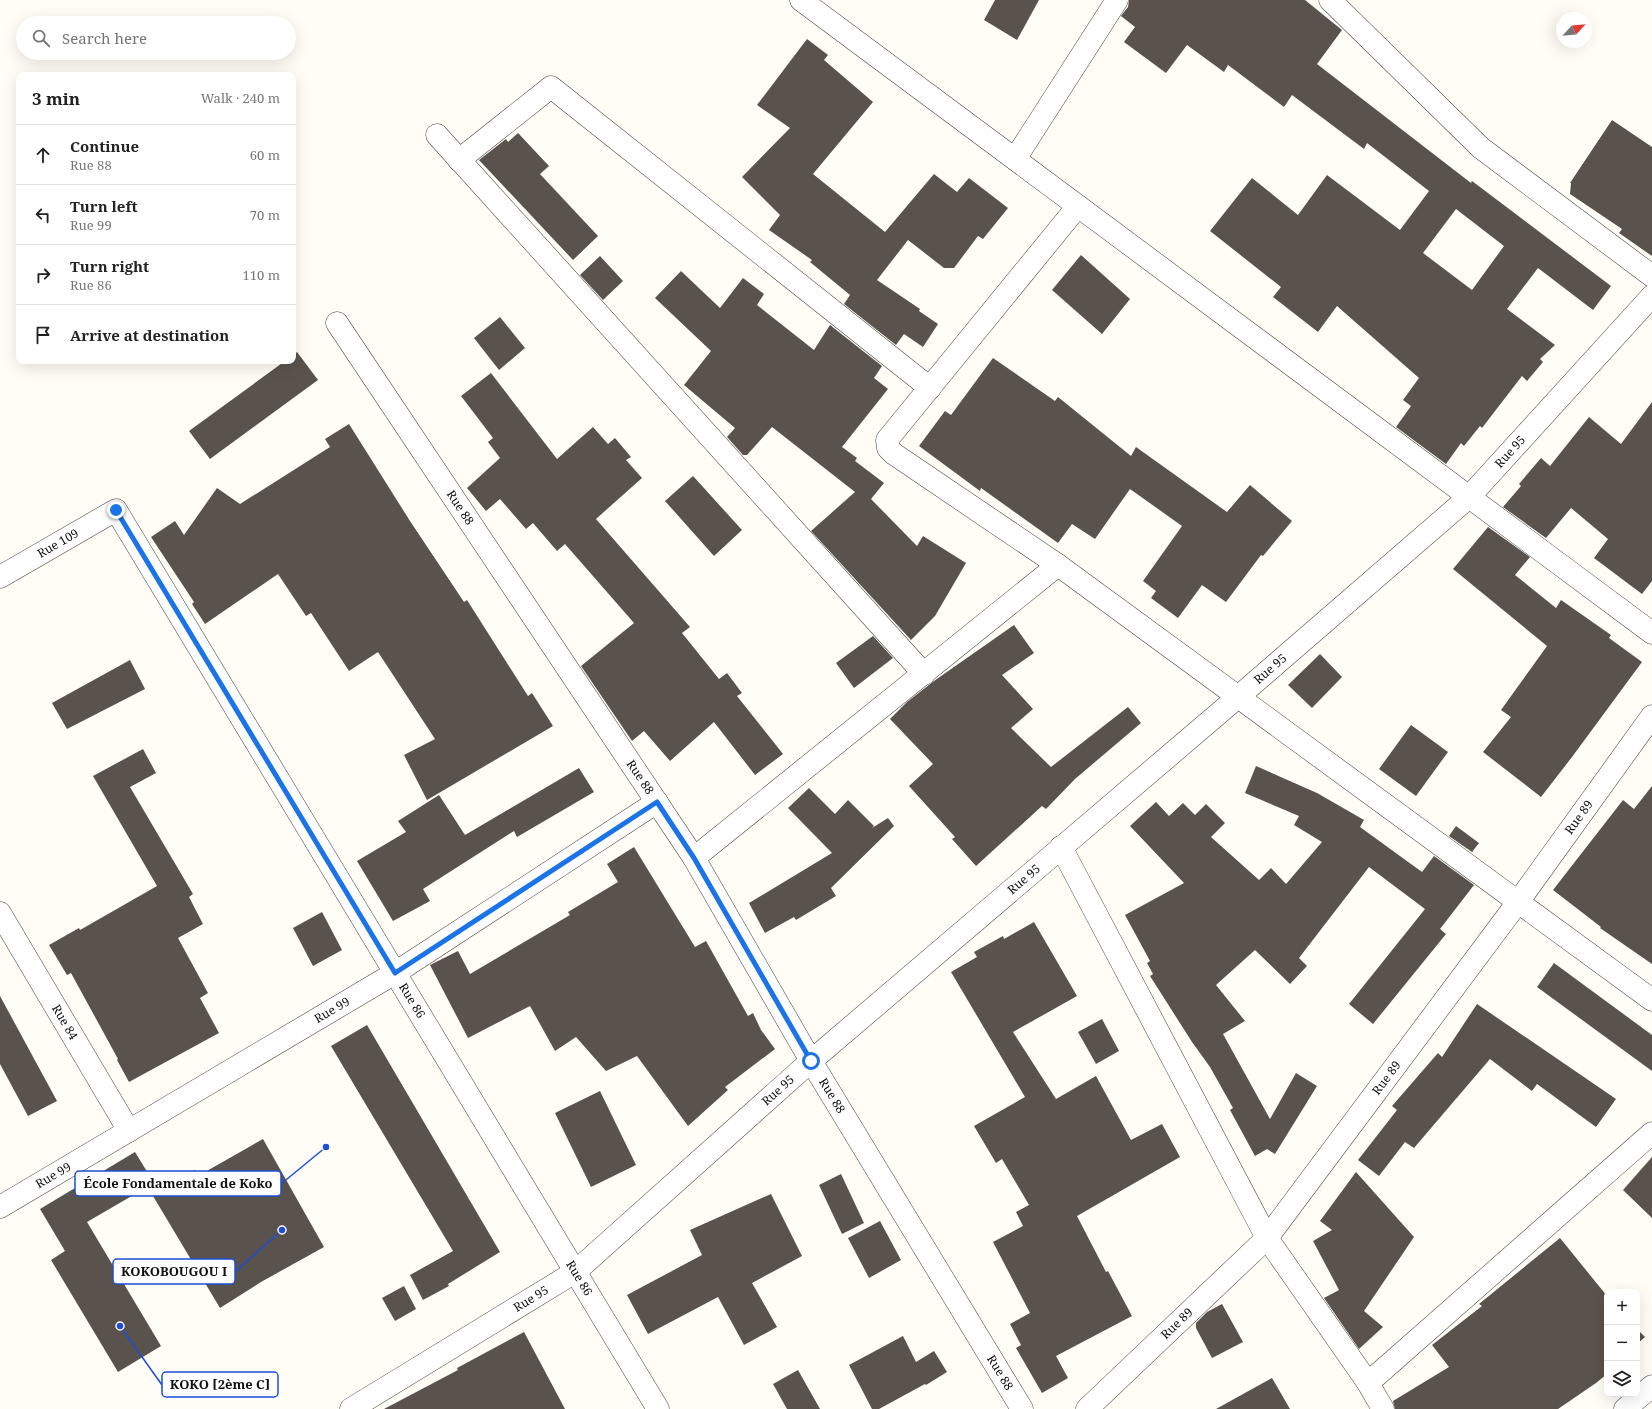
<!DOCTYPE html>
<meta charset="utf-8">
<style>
:root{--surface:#fff;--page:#f6f6f6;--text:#222;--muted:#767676;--line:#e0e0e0}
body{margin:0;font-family:"Noto Serif",serif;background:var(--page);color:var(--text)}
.controls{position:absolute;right:12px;bottom:12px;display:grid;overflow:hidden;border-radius:8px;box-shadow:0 4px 16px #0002}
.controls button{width:36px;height:36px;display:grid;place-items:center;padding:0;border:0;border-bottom:1px solid var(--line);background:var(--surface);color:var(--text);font:20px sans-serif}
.compass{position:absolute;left:1556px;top:12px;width:36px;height:36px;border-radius:50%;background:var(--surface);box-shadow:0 4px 16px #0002;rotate:64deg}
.stop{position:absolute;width:12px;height:12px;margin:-9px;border:3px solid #1a73e8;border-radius:50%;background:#fff}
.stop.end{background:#1a73e8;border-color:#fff;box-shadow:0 1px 4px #0008}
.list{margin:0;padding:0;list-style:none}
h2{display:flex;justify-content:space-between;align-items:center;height:52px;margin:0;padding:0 16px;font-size:17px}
h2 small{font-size:13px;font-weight:400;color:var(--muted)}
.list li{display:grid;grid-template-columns:26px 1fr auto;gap:12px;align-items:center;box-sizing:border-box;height:60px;padding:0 16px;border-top:1px solid var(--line)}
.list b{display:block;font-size:15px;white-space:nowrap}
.list p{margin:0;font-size:13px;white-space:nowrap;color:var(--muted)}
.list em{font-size:13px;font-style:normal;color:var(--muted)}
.icon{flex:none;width:22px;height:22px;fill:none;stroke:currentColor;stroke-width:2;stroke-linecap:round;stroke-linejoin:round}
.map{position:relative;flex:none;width:1652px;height:1409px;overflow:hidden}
.search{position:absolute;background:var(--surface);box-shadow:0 4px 16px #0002;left:16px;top:16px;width:280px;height:44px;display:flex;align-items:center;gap:10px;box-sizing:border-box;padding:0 14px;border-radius:22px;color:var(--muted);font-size:15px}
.panel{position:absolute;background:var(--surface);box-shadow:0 4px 16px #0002;left:16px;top:72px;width:280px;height:292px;border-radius:8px}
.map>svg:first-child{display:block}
.building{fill:#5a524d;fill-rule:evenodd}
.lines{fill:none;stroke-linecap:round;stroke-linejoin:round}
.street-casing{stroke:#444;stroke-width:23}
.street{stroke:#fff;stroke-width:22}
.route{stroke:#1a73e8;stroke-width:5}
.labels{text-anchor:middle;stroke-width:4;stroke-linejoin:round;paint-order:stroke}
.street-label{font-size:12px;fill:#111;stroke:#fff}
.leader{fill:none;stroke:#1d4ed8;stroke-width:1.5}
.callout-dot{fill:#1d4ed8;stroke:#fff;stroke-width:1.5}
.callout{fill:#fff;stroke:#1d4ed8;stroke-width:1.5}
.callout-label{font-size:13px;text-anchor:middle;font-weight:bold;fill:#111}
</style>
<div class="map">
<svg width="1652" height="1409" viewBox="0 0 1652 1409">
<rect width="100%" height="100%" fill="#fffdf5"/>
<g class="building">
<polygon points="995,0 1039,0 1017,40 984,20"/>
<path d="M1129,0h176l37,30 -25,34 154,119 1,-2 139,105 -18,24 -55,-42 -31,41 48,36 -15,14 3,3 -16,19 -5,-5 -40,52 -2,-2 -16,20 -3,-3 -15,21 -50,-37 15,-21 -8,-6 16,-22 -82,-72 -19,26 -45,-35 8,-10 -71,-56 42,-53 46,37 29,-40 73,55 29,-39 -62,-48 -3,6 -72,-54 -8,12 -56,-42 -4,7 -37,-27 -21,28 -42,-31 11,-15 -14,-11 7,-9zM1456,209l48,37 -32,44 -49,-37z"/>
<polygon points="807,39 828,55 824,60 873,102 813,174 885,232 934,174 957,192 969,178 1008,208 983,239 978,236 954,268 944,268 908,240 877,280 920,309 919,311 938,324 923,347 904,334 896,345 844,304 850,295 810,262 812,260 769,230 780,215 742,177 790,128 757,105"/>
<polygon points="1612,120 1652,147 1652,256 1619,233 1622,229 1570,194 1571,183 1570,183"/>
<polygon points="518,133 549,166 540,174 598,236 573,260 479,160 506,139 508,142"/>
<polygon points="1081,255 1130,299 1102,334 1052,290"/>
<polygon points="600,256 623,281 603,300 580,275"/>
<polygon points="681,271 720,308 743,278 764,294 757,305 814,350 830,325 882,366 874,378 888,389 842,447 857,458 855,461 884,483 871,499 917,546 923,536 966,563 935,616 911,640 811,531 855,492 772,427 747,455 743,455 727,437 735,428 684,385 711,351 655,298"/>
<polygon points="500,317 525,348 499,370 474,338"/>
<polygon points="297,352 318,380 210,459 189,431 285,361 293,361 293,355"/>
<polygon points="993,358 1055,401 1058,397 1131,456 1136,447 1227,512 1250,485 1292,521 1263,556 1261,555 1226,602 1202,585 1178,618 1151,598 1156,591 1143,581 1182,526 1130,489 1095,539 1072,524 1058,543 981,488 980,491 919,446 945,411 951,415"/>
<polygon points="491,373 557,459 593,427 608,444 615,438 631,457 626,460 642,478 596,519 690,627 682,633 719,679 727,673 742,693 737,696 783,754 755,775 714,722 670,761 644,731 632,741 581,666 634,623 565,544 557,551 533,523 526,529 500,499 486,511 467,488 500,458 488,442 493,438 461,396"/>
<polygon points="1652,402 1652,581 1642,594 1594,558 1608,539 1571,508 1546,538 1503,507 1521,486 1519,484 1541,458 1550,466 1589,417 1621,444"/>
<polygon points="349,424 410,521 464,602 467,600 528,696 532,693 553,726 427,800 404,755 435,739 378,652 349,671 311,613 306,616 278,574 205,624 192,604 194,602 151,537 175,521 184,535 217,488 240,504 330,447 325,439"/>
<polygon points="693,476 742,530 714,556 665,501"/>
<polygon points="1488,527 1530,557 1515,575 1556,608 1561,600 1611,635 1609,638 1642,662 1572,757 1541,797 1483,752 1511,717 1501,710 1547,646 1453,569"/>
<polygon points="1014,625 1034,653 1002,675 1033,709 1011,728 1051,767 1128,707 1141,723 1075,779 1046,809 1042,806 976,866 952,839 955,837 909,786 933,764 890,719 907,702 934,681"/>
<polygon points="873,636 893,658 854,688 836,663"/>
<polygon points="1320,654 1342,677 1312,708 1288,685"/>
<polygon points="130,660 145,689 67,729 52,703"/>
<polygon points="1411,725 1448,752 1416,796 1379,769"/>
<polygon points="143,749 156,773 130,787 193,894 189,897 203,924 178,938 208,993 200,998 219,1033 129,1082 117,1060 118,1059 71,973 67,975 49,945 79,928 80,930 157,886 93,776"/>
<polygon points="1256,766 1317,793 1364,820 1360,827 1422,872 1434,856 1474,885 1440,929 1446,934 1373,1024 1349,1004 1425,909 1369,867 1299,958 1307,966 1290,984 1255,950 1216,985 1245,1021 1223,1034 1270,1119 1296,1073 1317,1086 1275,1154 1267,1149 1255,1156 1230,1110 1233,1108 1210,1067 1192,1042 1150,976 1153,974 1147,963 1150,961 1125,915 1184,883 1130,826 1156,802 1169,816 1183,803 1195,815 1206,804 1225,823 1211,837 1259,880 1271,868 1286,884 1322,842 1294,825 1299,816 1245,793"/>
<polygon points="579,768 594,792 517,837 514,831 423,889 430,901 393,921 357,861 406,832 398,821 439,795 465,835"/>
<polygon points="1652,786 1652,964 1600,928 1601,927 1553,890 1623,800 1634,809"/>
<polygon points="809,788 835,814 848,800 874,826 872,828 888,818 894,826 831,888 836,896 796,920 794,917 765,933 749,903 832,853 788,808"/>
<polygon points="1456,826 1479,843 1472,852 1449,836"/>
<polygon points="634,847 695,947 706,941 748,1016 753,1013 761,1030 775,1049 725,1087 728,1090 688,1126 637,1056 606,1071 576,1037 555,1051 530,1006 468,1038 430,965 458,951 470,974 570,915 568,912 618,882 607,864"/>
<polygon points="322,912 342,950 313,966 293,928"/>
<polygon points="1034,922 1077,996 1013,1032 1056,1099 1096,1076 1131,1140 1162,1124 1180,1157 1077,1216 1106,1272 1108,1271 1132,1316 1056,1356 1068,1378 1042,1393 1016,1348 1021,1345 1010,1324 1030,1313 993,1242 1023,1226 1016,1212 1029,1205 1002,1159 996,1163 974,1126 1025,1097 951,972 977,957 974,952 1003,936 1004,939"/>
<polygon points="1554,963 1652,1035 1652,1071 1537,987"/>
<polygon points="0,996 57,1101 28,1116 0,1064"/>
<polygon points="1477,1004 1616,1099 1596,1127 1537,1084 1532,1091 1490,1059 1414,1148 1405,1142 1379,1176 1358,1160 1397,1110 1392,1106 1438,1053 1442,1057"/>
<polygon points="1102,1019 1119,1051 1096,1064 1078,1032"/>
<polygon points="367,1025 500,1252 448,1284 449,1286 423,1300 410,1275 453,1251 331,1046"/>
<polygon points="600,1091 636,1165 591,1187 555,1113"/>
<polygon points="263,1139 324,1247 261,1282 220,1308 153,1196 195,1170 198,1176"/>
<polygon points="135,1152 154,1183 87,1222 161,1346 118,1372 51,1260 65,1251 40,1209"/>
<polygon points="1652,1157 1652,1218 1623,1190"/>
<polygon points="1356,1172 1414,1237 1364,1311 1383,1327 1359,1349 1324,1298 1339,1290 1313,1241 1332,1230 1320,1221"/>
<polygon points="841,1174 864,1223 842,1234 819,1185"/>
<polygon points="771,1194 802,1256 752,1283 777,1327 744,1345 718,1297 648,1334 627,1295 702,1255 690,1230"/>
<polygon points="880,1221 901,1260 869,1278 848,1238"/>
<polygon points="1560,1238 1607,1296 1607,1374 1596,1383 1558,1409 1395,1409 1393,1401 1449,1367 1432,1345 1482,1306 1479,1304"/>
<polygon points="404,1286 416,1309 395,1321 382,1298"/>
<polygon points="1222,1304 1243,1342 1212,1358 1196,1328 1196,1323 1207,1312"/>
<polygon points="1637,1329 1645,1337 1637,1344"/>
<polygon points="524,1332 565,1409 384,1409 458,1370 457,1368"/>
<polygon points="903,1336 916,1362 934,1351 947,1372 926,1385 925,1384 879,1409 872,1409 849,1365"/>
<polygon points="798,1370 820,1409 787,1409 773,1384"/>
<polygon points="1272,1378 1290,1409 1216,1409"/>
</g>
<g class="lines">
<defs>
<g id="street">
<polyline points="801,0 1652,633"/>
<polyline points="1330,0 1481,148 1652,276"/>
<polyline points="437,135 924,674"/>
<polyline points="1015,159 1117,0"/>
<polyline points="459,160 551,87 930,388"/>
<polyline points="1078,206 887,440 888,448 894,454 1058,565 1652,1000"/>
<path id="s1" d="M337,323l357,535 117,203 211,348"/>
<path id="s2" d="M0,577l116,-67 542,899"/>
<polyline points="1061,847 1267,1238 1368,1383 1383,1409"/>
<polyline points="694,858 1058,565"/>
<path id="s3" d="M0,913l129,218"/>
<path id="s4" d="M0,1207l395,-234 262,-171"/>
<polyline points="1368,1383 1652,1133"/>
<path id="s5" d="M351,1409l224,-137 236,-211 427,-364 231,-200 183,-201"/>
<path id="s6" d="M1087,1409l180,-171 251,-336 134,-186"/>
<polyline points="1625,1409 1652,1386"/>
</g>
</defs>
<use href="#street" class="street-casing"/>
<use href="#street" class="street"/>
</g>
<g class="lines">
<polyline class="route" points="116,510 395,973 657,802 694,858 811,1061"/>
</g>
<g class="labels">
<g class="street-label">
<text dy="4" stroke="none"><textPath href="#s5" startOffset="1507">Rue 95</textPath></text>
<text dy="4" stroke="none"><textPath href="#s1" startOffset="222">Rue 88</textPath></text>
<text dy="4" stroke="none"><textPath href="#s2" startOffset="67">Rue 109</textPath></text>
<text dy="4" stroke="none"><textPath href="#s5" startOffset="1183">Rue 95</textPath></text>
<text dy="4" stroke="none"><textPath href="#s1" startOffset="546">Rue 88</textPath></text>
<text dy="4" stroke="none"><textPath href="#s6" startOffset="772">Rue 89</textPath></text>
<text dy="4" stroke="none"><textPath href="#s5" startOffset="859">Rue 95</textPath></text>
<text dy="4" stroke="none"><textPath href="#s2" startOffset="707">Rue 86</textPath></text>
<text dy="4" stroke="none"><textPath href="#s4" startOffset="386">Rue 99</textPath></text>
<text dy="4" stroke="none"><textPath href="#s3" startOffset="127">Rue 84</textPath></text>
<text dy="4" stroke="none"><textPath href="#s6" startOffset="448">Rue 89</textPath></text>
<text dy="4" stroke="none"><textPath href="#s5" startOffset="535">Rue 95</textPath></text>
<text dy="4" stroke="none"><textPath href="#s1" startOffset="918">Rue 88</textPath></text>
<text dy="4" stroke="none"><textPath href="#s4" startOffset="62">Rue 99</textPath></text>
<text dy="4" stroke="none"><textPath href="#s2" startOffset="1031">Rue 86</textPath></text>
<text dy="4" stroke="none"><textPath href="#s5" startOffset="211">Rue 95</textPath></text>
<text dy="4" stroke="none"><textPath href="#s6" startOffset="124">Rue 89</textPath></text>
<text dy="4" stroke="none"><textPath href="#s1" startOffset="1242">Rue 88</textPath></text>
</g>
</g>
<path class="leader" d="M326 1147L281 1184M282 1230L235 1272M120 1326L162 1385"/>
<g class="callout-dot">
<circle cx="326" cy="1147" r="4"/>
<circle cx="282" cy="1230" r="4"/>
<circle cx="120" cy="1326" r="4"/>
</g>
<g class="callout">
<rect x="75" y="1171" width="206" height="25" rx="4"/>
<rect x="113" y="1259" width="122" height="25" rx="4"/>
<rect x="162" y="1372" width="116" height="25" rx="4"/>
</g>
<g class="callout-label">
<text x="178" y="1188">École Fondamentale de Koko</text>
<text x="174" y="1276">KOKOBOUGOU I</text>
<text x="220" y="1389">KOKO [2ème C]</text>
</g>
</svg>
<div class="controls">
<button>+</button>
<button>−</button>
<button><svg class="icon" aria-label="layers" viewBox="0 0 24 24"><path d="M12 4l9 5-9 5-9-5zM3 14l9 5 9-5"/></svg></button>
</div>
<svg class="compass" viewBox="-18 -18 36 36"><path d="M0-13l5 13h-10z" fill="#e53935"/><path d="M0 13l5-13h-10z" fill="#767676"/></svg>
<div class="stop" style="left:811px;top:1061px"></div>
<div class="stop end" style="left:116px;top:510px"></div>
<div class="search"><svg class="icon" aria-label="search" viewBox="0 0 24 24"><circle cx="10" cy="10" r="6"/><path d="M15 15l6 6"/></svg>Search here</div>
<section class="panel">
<h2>3 min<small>Walk · 240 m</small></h2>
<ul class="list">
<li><svg class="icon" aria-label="ahead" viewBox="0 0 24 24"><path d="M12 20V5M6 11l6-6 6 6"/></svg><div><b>Continue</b><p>Rue 88</p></div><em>60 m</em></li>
<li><svg class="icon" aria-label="left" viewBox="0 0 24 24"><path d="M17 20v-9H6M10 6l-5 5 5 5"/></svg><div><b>Turn left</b><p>Rue 99</p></div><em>70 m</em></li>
<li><svg class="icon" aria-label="right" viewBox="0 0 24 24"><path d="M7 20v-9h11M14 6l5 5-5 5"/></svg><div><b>Turn right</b><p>Rue 86</p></div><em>110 m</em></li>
<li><svg class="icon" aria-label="arrive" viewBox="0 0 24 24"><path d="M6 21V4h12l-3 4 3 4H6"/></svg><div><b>Arrive at destination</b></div></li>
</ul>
</section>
</div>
